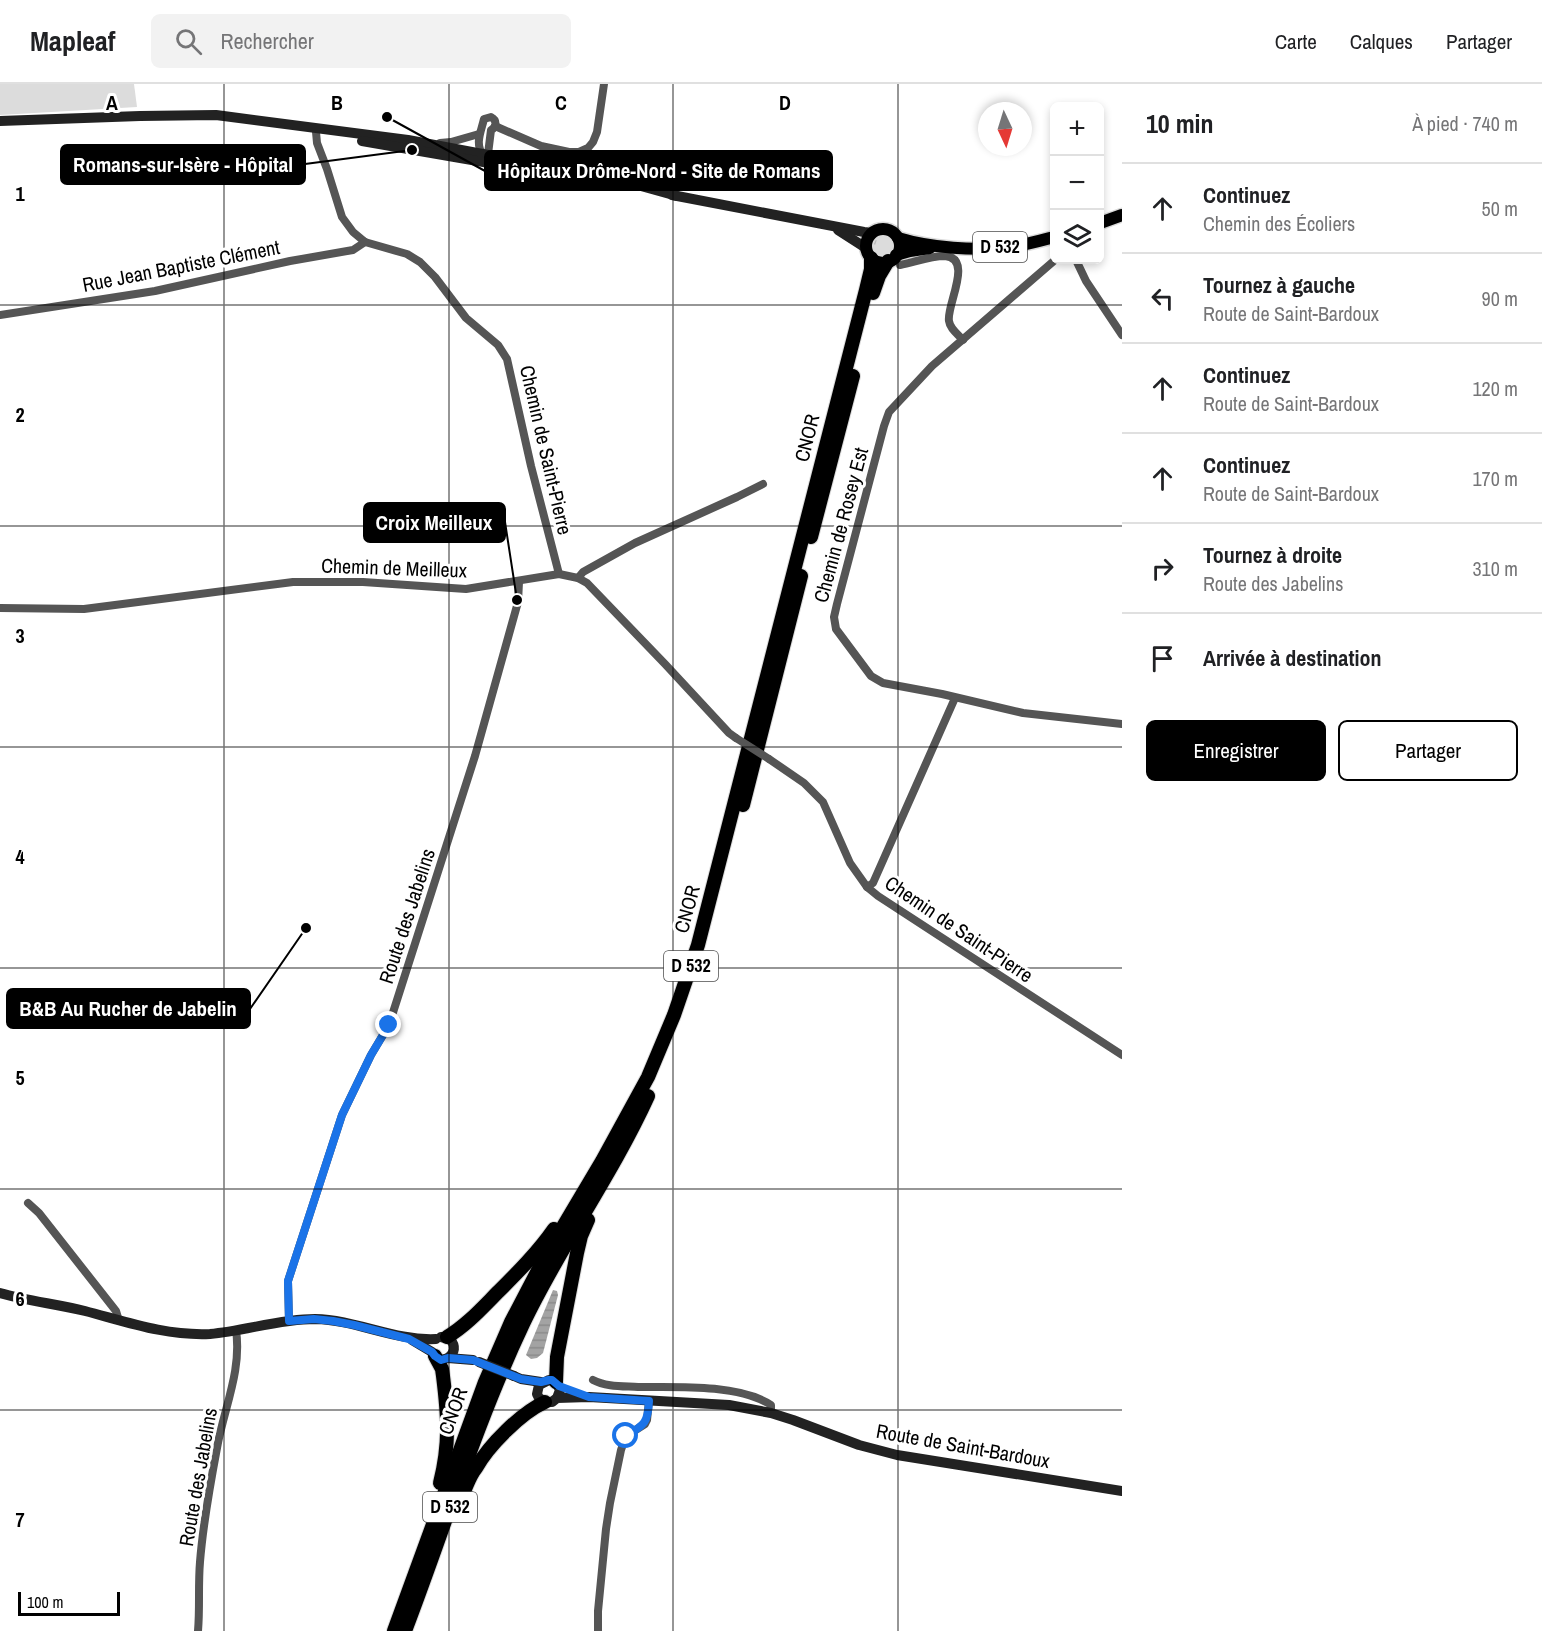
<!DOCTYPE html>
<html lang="fr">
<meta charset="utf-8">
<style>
:root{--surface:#fff;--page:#f2f2f2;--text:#202124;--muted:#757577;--line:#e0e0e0;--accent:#000}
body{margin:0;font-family:"Archivo Narrow",sans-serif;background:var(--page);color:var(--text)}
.controls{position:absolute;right:18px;top:18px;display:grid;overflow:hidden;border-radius:9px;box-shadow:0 3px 9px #0003}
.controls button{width:54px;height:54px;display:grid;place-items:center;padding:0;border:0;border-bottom:2px solid var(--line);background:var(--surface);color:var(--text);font:30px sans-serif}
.compass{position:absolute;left:978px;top:18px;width:54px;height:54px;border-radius:50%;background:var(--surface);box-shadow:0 3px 9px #0003;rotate:176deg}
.scale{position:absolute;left:18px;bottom:15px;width:102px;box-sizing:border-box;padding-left:6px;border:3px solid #000;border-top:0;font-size:16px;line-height:21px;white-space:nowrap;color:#000;-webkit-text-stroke:4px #fff;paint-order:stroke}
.stop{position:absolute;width:18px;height:18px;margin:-14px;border:4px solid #1a73e8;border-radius:50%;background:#fff}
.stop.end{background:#1a73e8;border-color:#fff;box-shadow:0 2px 6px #0008}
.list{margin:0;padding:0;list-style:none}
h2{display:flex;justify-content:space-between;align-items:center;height:78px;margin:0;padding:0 24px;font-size:26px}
h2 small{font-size:20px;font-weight:400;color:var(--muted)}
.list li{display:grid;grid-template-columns:39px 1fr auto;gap:18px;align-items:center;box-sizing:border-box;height:90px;padding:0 24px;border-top:2px solid var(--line)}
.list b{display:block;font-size:22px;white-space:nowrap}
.list p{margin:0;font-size:20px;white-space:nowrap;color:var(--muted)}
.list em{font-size:20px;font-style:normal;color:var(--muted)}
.actions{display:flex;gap:12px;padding:18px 24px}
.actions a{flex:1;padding:14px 0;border:2px solid var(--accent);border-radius:9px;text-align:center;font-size:21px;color:var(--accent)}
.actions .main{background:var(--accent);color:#fff}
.icon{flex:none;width:33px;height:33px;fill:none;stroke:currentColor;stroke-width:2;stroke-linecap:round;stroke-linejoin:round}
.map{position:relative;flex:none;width:1122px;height:1547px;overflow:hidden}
header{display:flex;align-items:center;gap:36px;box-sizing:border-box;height:84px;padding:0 30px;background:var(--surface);border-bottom:2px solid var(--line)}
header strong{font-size:28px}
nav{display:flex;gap:33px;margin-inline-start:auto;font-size:21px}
.search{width:420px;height:54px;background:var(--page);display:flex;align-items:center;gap:15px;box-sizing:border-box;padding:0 21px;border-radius:9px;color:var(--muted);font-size:22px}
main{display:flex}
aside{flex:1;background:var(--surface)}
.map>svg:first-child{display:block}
.grass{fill:url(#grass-tufts)}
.garden{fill:#dcdcdc}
.water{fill:url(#water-rules)}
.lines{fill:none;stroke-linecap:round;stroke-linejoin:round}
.primary-casing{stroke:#dbdbdb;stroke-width:15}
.highway-casing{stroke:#dbdbdb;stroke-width:16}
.street{stroke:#555;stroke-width:8}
.secondary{stroke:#222;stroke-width:10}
.primary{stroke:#000;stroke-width:12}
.highway{stroke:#000;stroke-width:14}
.street-bridge{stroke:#555;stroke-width:8}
.secondary-bridge{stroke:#222;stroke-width:10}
.route{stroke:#1a73e8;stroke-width:8}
.grid{fill:none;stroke:#000;stroke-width:1.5;stroke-opacity:0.55}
.labels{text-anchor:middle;stroke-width:6;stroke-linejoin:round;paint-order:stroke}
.shield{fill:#fff;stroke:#4c4c4c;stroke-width:1.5}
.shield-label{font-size:18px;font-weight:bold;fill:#000}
.street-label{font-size:20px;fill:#000;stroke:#fff}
.grid-label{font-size:20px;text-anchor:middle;font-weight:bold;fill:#000;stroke:#fff;stroke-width:6;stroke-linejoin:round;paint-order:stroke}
.leader{fill:none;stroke:#000;stroke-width:2}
.callout-dot{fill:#000;stroke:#fff;stroke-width:2}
.callout{fill:#000;stroke:#000;stroke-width:2}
.callout-label{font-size:21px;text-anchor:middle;font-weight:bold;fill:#fff}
</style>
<header>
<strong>Mapleaf</strong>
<div class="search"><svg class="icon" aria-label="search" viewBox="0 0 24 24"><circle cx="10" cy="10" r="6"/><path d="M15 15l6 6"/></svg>Rechercher</div>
<nav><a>Carte</a><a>Calques</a><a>Partager</a></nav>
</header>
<main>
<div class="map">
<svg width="1122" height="1547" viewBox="0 0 1122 1547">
<defs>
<pattern id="grass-tufts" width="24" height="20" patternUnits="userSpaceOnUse" patternTransform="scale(1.5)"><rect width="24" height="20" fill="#dcdcdc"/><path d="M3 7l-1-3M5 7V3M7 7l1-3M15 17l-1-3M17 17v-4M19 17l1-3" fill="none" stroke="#bbb"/></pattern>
<pattern id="water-rules" width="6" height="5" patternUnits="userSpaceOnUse" patternTransform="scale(1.5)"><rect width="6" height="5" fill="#a3a3a3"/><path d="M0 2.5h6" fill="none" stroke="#8b8b8b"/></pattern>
</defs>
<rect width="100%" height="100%" fill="#fff"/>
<circle class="grass" cx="883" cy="161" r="11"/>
<polygon class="garden" points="0,0 134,0 137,23 0,31"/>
<polygon class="water" points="553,1206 557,1207 558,1211 543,1269 537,1274 531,1275 526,1271"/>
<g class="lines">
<defs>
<g id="primary">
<polyline points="1100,139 1122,131"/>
<circle cx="883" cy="162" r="17"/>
<path d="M898,154c33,10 77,13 111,9 16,-2 30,-6 45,-10"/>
<polyline points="896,171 910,167 930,164"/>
</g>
<g id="highway">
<polyline points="873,209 879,192 888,177"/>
<polyline points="811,453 853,292"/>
<polyline points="743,721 801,492"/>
<path d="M447,1253c20,-12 35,-29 52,-46 19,-19 39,-39 55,-62"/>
<path d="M435,1272l7,13 1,7c5,40 7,68 -3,107"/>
<polyline points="556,1298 557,1273 577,1169 581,1152 588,1136"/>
<path d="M465,1405c3,-7 6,-15 11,-21 13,-23 45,-55 69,-66"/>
<polyline points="394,1547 485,1298 511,1238 545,1173 602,1077 648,993 674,931 698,861 866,206 871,185 871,174"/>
<path d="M405,1547c39,-102 71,-208 118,-307 37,-78 89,-149 125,-228"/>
</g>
</defs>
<use href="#primary" class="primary-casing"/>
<use href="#highway" class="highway-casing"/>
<g class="street">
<polyline points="495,42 541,62 569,68 579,68 588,64 593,58 597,48 604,0"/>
<polyline points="316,48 317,59 327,85 342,133 353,148 365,158 407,170 420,178 435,193 466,234 498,261 507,275 531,382 559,490"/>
<polyline points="440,59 451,58 479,50"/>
<path d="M484,72c-10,-11 -3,-24 0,-37l7,-2c6,3 6,10 0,13l-3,24 -3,3"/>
<polyline points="1055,176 932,282 889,328 884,342 837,520 834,533 836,545 871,592 883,599 942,610 1023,629 1122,640"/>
<polyline points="1076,176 1086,197 1122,251"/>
<path d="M900,181c15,-3 30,-9 45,-9 29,2 1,50 4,65 1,8 9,13 14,19"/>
<polyline points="0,231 155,207 290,177 353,166 365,158"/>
<polyline points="578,494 583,488 635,459 737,413 763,400"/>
<polyline points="0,524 84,525 293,498 363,498 466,505 559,490 578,494 587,499 665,580 729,649 736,654"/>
<polyline points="769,675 804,699 823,718 850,779 867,803 878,812 1122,971"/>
<polyline points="867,803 873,799 955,614"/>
<polyline points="28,1119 39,1129 116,1227 119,1237"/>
<polyline points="289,1237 288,1197 342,1031 371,971 389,941 475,672 518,518 519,498"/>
<path d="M593,1296c13,7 31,6 45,7 38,0 101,-3 133,18v8"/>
<path d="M198,1547c2,-23 0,-46 2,-69 3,-38 10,-77 17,-114 7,-40 25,-77 19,-118"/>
<polyline points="598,1547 598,1527 606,1445 610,1419 621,1366 626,1352 645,1340 647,1336 649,1317"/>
</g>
<g class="secondary">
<polyline points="0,37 140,32 216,31 408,56 580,88 641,102 677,112"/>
<polyline points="362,57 598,98"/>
<polyline points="672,111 864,148 872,149"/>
<polyline points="838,146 866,164"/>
<path d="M0,1209c28,8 57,11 85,18 42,11 81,25 125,23 35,-3 69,-15 105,-15 42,1 79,22 121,20"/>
<path d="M441,1253l9,2c6,7 5,14 -2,19"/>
<polyline points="412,1256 432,1268 435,1272 441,1276 448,1274 473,1276"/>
<polyline points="514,1292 521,1295 541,1298"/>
<polyline points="557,1314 560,1306 556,1298 549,1296 539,1301 537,1310 539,1314 545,1318 552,1318 557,1314 589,1313 729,1321 771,1329 793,1336 859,1361 897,1371 1122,1407"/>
</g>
<use href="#primary" class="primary"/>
<use href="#highway" class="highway"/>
<polyline class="street-bridge" points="736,654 769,675"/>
<polyline class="secondary-bridge" points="479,1278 514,1292"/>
</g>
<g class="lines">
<path class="route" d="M389,941l-18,30 -29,60 -54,166 1,40 25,-2 19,2 21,4 55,14 23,13 3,4 6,4 7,-2 25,2 48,19 20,3 8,-2h3l7,6 30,11 60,4c-1,21 -4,24 -23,35"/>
</g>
<path class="grid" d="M224,0v1547M449,0v1547M673,0v1547M898,0v1547M0,221h1122M0,442h1122M0,663h1122M0,884h1122M0,1105h1122M0,1326h1122"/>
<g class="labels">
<g class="shield">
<rect x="973" y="148" width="54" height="30" rx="4.5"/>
<rect x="664" y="867" width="54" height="30" rx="4.5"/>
<rect x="423" y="1408" width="54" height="30" rx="4.5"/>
</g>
<g class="shield-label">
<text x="1000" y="169">D 532</text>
<text x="691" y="888">D 532</text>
<text x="450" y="1429">D 532</text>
</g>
<g class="street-label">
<text transform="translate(181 182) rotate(-11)" y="7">Rue Jean Baptiste Clément</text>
<text transform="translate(807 354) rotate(-76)" y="7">CNOR</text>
<text transform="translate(546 366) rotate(77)" y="7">Chemin de Saint-Pierre</text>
<text transform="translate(841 441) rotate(-75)" y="7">Chemin de Rosey Est</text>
<text transform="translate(394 484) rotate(2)" y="7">Chemin de Meilleux</text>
<text transform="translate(687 825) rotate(-75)" y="7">CNOR</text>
<text transform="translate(407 832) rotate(-72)" y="7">Route des Jabelins</text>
<text transform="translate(959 845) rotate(34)" y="7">Chemin de Saint-Pierre</text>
<text transform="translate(453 1327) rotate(-70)" y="7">CNOR</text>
<text transform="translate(963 1362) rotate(10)" y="7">Route de Saint-Bardoux</text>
<text transform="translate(198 1393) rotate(-80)" y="7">Route des Jabelins</text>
</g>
</g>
<g class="grid-label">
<text x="112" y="26">A</text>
<text x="337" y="26">B</text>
<text x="561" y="26">C</text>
<text x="785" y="26">D</text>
<text x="20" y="117">1</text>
<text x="20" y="338">2</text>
<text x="20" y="559">3</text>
<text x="20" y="780">4</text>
<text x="20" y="1001">5</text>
<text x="20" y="1222">6</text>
<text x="20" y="1443">7</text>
</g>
<path class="leader" d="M412 66L305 80M387 33L485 87M517 516L505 438M306 844L250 925"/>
<g class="callout-dot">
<circle cx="412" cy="66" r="6"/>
<circle cx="387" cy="33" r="6"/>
<circle cx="517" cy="516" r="6"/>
<circle cx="306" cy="844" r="6"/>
</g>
<g class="callout">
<rect x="61" y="61" width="244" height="39" rx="6"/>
<rect x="485" y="67" width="347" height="39" rx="6"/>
<rect x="364" y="419" width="141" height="39" rx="6"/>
<rect x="7" y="905" width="243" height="39" rx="6"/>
</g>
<g class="callout-label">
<text x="183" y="88">Romans-sur-Isère - Hôpital</text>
<text x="659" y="94">Hôpitaux Drôme-Nord - Site de Romans</text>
<text x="434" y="446">Croix Meilleux</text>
<text x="128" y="932">B&amp;B Au Rucher de Jabelin</text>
</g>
</svg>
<div class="controls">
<button>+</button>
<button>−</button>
<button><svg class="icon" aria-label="layers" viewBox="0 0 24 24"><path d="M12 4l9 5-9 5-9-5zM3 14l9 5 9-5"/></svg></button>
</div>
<svg class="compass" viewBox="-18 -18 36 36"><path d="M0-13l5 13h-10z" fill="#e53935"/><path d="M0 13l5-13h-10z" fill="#757577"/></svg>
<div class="scale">100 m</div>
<div class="stop" style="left:626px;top:1352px"></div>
<div class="stop end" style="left:389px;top:941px"></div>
</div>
<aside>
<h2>10 min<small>À pied · 740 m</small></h2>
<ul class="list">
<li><svg class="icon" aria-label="ahead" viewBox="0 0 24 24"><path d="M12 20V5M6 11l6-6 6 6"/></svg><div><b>Continuez</b><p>Chemin des Écoliers</p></div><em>50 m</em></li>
<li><svg class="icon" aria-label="left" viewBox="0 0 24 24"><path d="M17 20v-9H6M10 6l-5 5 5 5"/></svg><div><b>Tournez à gauche</b><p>Route de Saint-Bardoux</p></div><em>90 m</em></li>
<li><svg class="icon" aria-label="ahead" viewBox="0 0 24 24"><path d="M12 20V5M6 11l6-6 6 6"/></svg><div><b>Continuez</b><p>Route de Saint-Bardoux</p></div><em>120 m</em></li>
<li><svg class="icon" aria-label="ahead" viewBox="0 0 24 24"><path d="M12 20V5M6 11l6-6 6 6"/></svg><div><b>Continuez</b><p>Route de Saint-Bardoux</p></div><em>170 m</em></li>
<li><svg class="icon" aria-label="right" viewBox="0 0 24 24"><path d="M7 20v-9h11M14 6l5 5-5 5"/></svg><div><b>Tournez à droite</b><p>Route des Jabelins</p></div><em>310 m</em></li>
<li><svg class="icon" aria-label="arrive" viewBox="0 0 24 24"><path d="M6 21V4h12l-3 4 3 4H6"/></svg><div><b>Arrivée à destination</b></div></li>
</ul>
<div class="actions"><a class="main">Enregistrer</a><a>Partager</a></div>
</aside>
</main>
